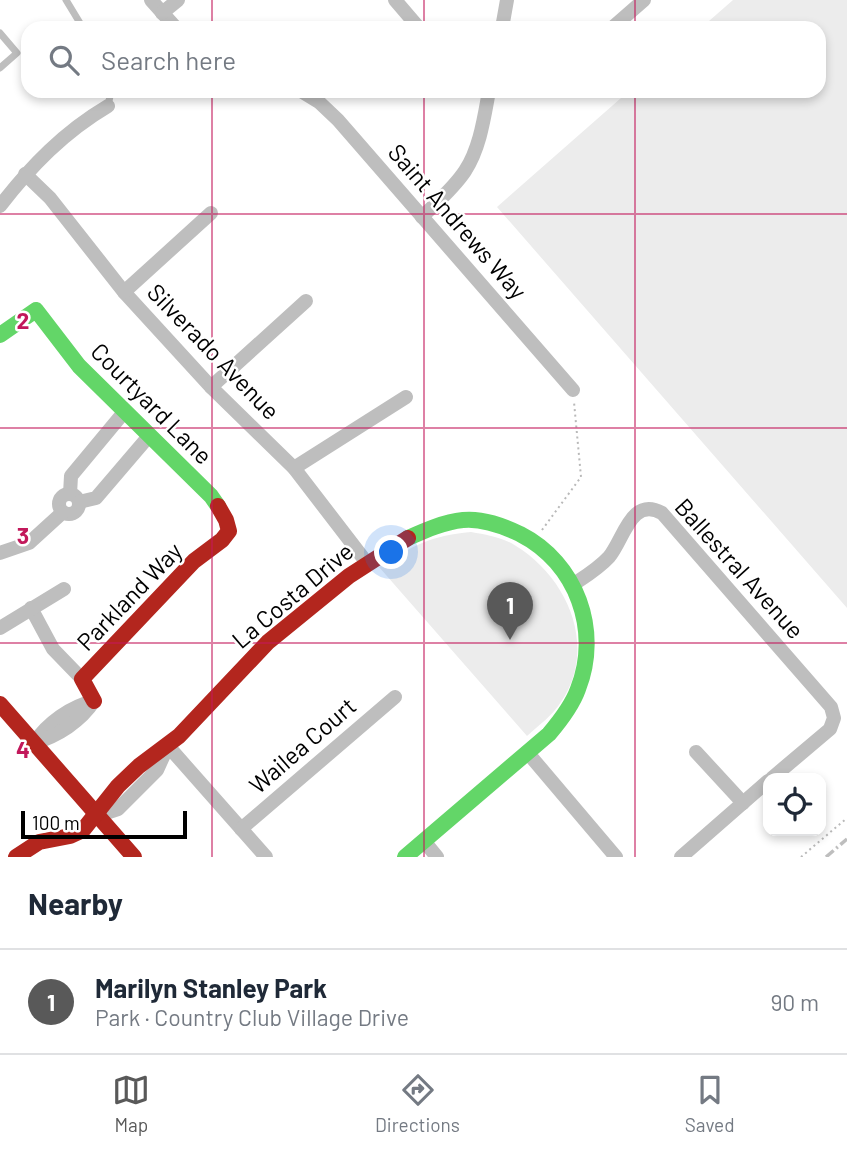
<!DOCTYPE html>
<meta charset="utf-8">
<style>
:root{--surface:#fff;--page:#f2f2f3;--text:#1f2937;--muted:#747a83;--line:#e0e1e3;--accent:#595959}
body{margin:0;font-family:Barlow,sans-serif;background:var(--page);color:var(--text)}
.controls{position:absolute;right:21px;bottom:21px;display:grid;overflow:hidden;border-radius:14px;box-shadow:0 4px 10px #0003}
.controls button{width:63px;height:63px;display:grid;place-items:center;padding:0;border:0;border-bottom:2px solid var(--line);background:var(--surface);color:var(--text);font:35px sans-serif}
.scale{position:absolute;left:21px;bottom:18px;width:166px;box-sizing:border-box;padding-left:7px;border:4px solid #000;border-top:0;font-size:19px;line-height:24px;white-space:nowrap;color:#000;-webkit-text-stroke:5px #fff;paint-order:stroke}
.you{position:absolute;left:392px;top:553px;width:24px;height:24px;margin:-18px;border:5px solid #fff;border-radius:50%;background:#1a73e8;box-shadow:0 0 0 10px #1a73e833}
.badge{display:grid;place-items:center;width:46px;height:46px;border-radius:50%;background:var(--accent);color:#fff;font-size:23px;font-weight:700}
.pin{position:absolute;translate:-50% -58px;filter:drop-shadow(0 2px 4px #0008)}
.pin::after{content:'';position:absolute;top:37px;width:24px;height:21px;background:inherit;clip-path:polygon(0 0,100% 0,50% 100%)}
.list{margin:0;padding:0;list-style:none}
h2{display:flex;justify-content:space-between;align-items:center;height:91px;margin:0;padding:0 28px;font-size:30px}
h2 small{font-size:23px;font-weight:400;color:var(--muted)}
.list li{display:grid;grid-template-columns:46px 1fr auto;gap:21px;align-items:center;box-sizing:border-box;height:105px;padding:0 28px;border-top:2px solid var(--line)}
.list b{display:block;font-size:26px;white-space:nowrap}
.list p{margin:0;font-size:23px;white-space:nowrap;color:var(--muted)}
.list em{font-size:23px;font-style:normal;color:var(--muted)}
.icon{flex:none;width:38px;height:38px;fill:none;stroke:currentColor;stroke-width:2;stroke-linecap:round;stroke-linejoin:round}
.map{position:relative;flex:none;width:847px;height:857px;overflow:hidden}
.search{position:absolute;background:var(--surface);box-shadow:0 4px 10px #0003;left:21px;right:21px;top:21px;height:77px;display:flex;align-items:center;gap:18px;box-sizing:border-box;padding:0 24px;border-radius:21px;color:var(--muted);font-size:26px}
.sheet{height:196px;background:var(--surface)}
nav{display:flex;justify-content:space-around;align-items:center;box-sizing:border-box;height:98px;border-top:2px solid var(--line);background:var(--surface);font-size:19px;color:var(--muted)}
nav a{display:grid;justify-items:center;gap:4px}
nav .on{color:var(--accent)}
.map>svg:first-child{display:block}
.green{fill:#ececec}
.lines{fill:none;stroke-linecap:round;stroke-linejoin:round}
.path{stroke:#b9b9b9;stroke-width:2;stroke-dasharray:2 3.5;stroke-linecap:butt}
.lane{stroke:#bebebe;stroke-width:7}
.street{stroke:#bebebe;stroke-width:14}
.fast{stroke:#63d668;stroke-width:16}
.jam{stroke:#b3261e;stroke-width:16}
.rail{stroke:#bebebe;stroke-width:3.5;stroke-dasharray:10 3.5 2 3.5;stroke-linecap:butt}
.grid{fill:none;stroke:#c2185b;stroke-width:2;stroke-opacity:0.55}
.labels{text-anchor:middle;stroke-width:5;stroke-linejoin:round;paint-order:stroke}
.street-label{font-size:24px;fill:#000;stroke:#fff}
.grid-label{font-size:23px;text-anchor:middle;font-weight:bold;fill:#c2185b;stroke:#fff;stroke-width:5;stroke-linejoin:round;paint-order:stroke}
</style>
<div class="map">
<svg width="847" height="857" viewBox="0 0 847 857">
<rect width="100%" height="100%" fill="#fff"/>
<g class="green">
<polygon points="733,0 847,0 847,608 497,207 629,91 819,91 819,28 701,28"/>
<path d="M471,532c16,3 31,5 45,14 52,32 82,101 45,156 -9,14 -22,23 -34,34l-148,-169c35,-22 51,-31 92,-35z"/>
</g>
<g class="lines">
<g class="path">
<polyline points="542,530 581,477 574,402"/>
<polyline points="801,857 847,818"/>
</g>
<g class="lane">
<polyline points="66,0 83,28"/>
<polyline points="0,33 17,53 0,68"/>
<polyline points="108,106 111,91"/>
</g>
<g class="street">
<polyline points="151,0 176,28"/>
<polyline points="395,0 419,28"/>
<polyline points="162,13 178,0"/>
<polyline points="502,28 507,0"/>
<polyline points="612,28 644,0"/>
<polyline points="301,91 319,102 338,120 573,390"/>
<polyline points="25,174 50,198 124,292 211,387 294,468 367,563"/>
<path d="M0,206c31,-40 64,-74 108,-100"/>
<path d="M422,217c15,-15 31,-28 43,-46 15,-23 19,-53 24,-80"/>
<polyline points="124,292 211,213"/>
<polyline points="211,387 306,301"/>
<polyline points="294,468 406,397"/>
<circle cx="69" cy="504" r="10"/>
<polyline points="70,494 71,476 125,411"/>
<polyline points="79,502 96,498 149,436"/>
<polyline points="0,553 29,543 63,512"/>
<path d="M574,584c12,-8 25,-16 35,-27 15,-18 22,-61 53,-44l169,194 3,11 -4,11 -58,49"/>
<polyline points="31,608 53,649 82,679"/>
<polyline points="0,628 64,589"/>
<path d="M34,743c13,-20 37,-37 60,-42"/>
<path d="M34,743c24,-7 47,-22 60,-42"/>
<polyline points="527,752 616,857"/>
<polyline points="696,752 743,803"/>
<polyline points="97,816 118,809 157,770 168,746 266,857"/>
<polyline points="241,829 395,697"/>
<polyline points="424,841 437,857"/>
<polyline points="681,857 768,781"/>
</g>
<g class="fast">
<polyline points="0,335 36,310 79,366 211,496 218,506"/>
<path d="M405,857l144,-123c11,-13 23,-28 29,-45 23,-58 -1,-126 -58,-155 -17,-8 -37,-16 -57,-14 -19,2 -37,10 -55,18"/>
</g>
<g class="jam">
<polyline points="94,701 82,679 194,561 222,540 229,531 226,520 218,506"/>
<polyline points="0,704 134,857"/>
<polyline points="16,857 39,842 70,836 83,830 118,786 139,766 179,736 268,642 349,576 408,538"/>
</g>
<polyline class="rail" points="826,857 847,839"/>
</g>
<path class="grid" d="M212,0v28M424,0v28M635,0v28M212,91v766M424,91v766M635,91v766M0,214h847M0,428h847M0,643h847"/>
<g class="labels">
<g class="street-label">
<text transform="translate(457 222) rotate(49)" y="8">Saint Andrews Way</text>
<text transform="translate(213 352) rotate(46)" y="8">Silverado Avenue</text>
<text transform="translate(151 404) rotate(45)" y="8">Courtyard Lane</text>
<text transform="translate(739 569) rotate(48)" y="8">Ballestral Avenue</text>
<text transform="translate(293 596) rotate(-40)" y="8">La Costa Drive</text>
<text transform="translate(130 597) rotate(-46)" y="8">Parkland Way</text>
<text transform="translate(303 746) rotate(-41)" y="8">Wailea Court</text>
</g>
</g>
<g class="grid-label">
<text x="23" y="329">2</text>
<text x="23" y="544">3</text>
<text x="23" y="758">4</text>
</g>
</svg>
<div class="controls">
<button><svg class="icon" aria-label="locate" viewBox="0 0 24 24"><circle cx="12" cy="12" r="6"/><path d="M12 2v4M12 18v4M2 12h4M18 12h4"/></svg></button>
</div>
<div class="scale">100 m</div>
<div class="you"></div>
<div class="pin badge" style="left:510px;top:640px">1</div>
<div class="search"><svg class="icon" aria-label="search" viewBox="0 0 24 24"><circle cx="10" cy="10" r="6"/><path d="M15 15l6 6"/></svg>Search here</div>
</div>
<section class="sheet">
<h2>Nearby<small></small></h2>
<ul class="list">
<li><span class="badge">1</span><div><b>Marilyn Stanley Park</b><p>Park · Country Club Village Drive</p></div><em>90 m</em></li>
</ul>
</section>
<nav>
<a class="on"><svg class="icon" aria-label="map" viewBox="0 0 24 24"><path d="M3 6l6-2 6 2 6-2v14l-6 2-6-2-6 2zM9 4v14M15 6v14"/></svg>Map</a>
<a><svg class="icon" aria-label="directions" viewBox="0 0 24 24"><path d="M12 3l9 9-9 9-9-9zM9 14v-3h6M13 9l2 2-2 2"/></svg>Directions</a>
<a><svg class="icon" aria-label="saved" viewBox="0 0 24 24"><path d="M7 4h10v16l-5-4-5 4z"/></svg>Saved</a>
</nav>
